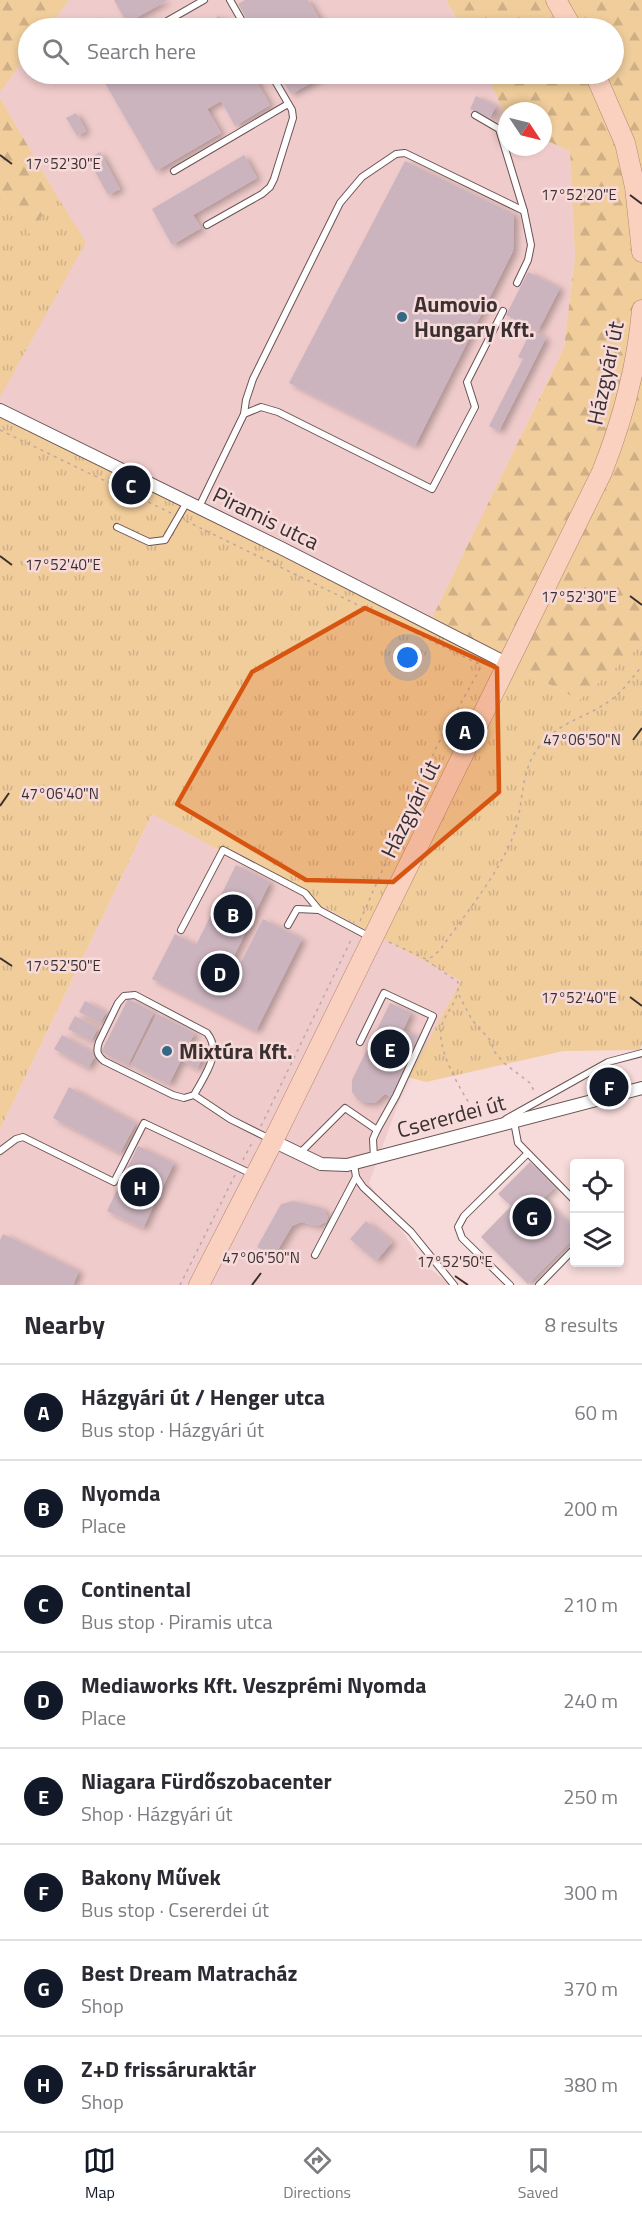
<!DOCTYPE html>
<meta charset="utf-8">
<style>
:root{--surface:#fff;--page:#f7f7f7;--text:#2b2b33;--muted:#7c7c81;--line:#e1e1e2;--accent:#111827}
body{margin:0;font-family:"Titillium Web",sans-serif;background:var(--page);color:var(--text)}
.controls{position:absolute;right:18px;bottom:18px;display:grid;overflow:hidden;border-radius:6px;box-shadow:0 3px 9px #0003}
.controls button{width:54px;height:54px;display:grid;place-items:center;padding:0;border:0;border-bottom:2px solid var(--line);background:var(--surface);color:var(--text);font:30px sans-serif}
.compass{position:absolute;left:498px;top:102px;width:54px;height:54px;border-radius:50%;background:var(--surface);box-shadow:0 3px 9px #0003;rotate:125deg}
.you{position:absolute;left:408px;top:658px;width:21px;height:21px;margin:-15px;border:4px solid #fff;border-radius:50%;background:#1a73e8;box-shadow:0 0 0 9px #1a73e833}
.badge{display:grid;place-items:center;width:39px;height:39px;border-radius:50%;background:var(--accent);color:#fff;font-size:20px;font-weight:700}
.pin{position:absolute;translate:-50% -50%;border:3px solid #fff;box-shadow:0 2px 6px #0006}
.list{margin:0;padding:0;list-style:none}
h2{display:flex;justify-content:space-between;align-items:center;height:78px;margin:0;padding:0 24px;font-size:26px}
h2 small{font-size:20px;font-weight:400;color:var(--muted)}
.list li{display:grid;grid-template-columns:39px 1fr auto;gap:18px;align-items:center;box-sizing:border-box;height:96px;padding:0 24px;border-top:2px solid var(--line)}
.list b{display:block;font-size:22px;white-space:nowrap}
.list p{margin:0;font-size:20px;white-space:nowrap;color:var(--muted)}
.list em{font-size:20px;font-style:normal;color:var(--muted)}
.icon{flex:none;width:33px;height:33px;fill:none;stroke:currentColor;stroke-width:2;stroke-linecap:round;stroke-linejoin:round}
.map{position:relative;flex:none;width:642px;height:1285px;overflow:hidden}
.search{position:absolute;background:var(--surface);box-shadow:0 3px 9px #0003;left:18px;right:18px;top:18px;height:66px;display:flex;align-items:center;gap:15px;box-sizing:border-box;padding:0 21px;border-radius:33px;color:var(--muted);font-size:22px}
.sheet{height:846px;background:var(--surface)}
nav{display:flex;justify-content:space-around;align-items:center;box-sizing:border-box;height:84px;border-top:2px solid var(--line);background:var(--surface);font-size:16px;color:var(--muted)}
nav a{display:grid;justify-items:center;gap:3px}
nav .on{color:var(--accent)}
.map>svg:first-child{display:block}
.built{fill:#f0cbcb}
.grass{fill:url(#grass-tufts)}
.forest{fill:url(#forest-firs)}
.building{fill:#ccb4bf;filter:url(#shadow)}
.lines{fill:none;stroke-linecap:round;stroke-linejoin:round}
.service-casing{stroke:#6b5353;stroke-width:8}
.minor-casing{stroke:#6b5353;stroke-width:14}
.primary-casing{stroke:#b58570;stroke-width:21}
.path{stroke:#bda6a6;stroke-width:1.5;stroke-dasharray:3 4.5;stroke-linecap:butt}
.service{stroke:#fff;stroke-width:6}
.minor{stroke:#fff;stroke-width:12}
.primary{stroke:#fad1be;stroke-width:20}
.marked{fill:#d75510;fill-opacity:0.2;stroke:#d75510;stroke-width:4.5;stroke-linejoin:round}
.ticks{fill:none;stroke:#3b3030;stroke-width:2}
.poi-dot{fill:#336984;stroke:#f7dada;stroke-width:2}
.labels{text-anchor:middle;stroke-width:5;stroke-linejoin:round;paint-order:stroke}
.poi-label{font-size:22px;font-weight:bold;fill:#3b3030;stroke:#f7dada;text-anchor:start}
.street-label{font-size:22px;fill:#3b3030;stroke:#f7dada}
.ticks-label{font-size:15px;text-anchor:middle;fill:#3b3030;stroke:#f7dada;stroke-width:5;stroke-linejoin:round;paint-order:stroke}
</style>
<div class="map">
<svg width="642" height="1285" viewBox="0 0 642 1285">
<defs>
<pattern id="grass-tufts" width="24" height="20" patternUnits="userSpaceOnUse" patternTransform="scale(1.5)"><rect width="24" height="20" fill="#f0cd9b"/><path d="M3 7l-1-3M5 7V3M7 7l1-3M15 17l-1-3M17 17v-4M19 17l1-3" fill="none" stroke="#cfb086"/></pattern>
<pattern id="forest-firs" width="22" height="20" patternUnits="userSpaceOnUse" patternTransform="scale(1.5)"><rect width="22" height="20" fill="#f0cd9b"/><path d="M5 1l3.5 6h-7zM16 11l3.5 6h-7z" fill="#cfb086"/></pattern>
<filter id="shadow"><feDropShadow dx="4.5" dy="2.5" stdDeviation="3" flood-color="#0004"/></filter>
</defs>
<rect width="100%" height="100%" fill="#f7dada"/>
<g class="built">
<polygon points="69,0 446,0 462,28 48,28"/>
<polygon points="28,54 28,74 487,74 507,120 507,147 543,147 543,139 570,151 575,256 564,348 430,622 0,410 0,190 29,233 57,196 0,98 0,92"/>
<polygon points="152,814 461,981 408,1077 369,1183 425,1265 451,1285 0,1285 0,1129"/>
</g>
<g class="grass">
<polygon points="0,191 29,233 57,196 86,242 0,397"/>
<polygon points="0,410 430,622 579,700 642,644 642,1043 640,1050 563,1051 426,1082 408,1077 461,981 152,814 0,1129"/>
</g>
<g class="forest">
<polygon points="0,0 69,0 48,28 28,28 28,54 0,92"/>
<polygon points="446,0 642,0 642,644 579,700 430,622 564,348 575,256 570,151 543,139 543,111 507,111 507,120 487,74 614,74 614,28 462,28"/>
<polygon points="0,98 57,196 29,234 0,190"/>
</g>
<g class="building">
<polygon points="114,0 168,0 127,23"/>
<polygon points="245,0 308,0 325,28 252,28 238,4"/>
<polygon points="219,16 226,28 198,28"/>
<polygon points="97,18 103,28 80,28"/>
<polygon points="121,74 252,74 270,105 235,126 221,101 207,109 221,133 156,171 105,83"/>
<polygon points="279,74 327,74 291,94"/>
<polygon points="476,96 496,106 490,118 470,109"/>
<polygon points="76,113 86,131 77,136 66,118"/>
<polygon points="100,152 120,189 108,195 88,159"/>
<polygon points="244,155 257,178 193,215 201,228 172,245 152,209"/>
<polygon points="405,161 514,214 513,251 415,446 289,383"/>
<polygon points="528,272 560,288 538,331 506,315"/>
<polygon points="531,331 546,338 499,431 489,426 523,359 518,357"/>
<polygon points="236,865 270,882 231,962 239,966 263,919 302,939 256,1031 152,979 175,934 196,945"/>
<polygon points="128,999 154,1012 128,1065 101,1052"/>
<polygon points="85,1001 106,1012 100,1023 79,1012"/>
<polygon points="390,1003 411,1013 403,1030 419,1037 391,1097 385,1094 375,1103 363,1103 358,1100 352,1092 352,1080"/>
<polygon points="157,1014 195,1033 187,1046 204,1055 197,1069 181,1060 169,1084 131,1065"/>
<polygon points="75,1016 98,1028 91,1041 68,1029"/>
<polygon points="62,1035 96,1054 88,1068 54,1049"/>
<polygon points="69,1087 136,1123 120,1153 53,1118"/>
<polygon points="138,1146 174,1163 143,1228 107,1211"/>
<polygon points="530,1162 555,1187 543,1198 574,1229 574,1238 528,1284 481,1237 511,1206 498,1194"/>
<polygon points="293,1201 322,1208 328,1217 326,1222 317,1226 301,1222 292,1226 274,1256 257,1247 281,1204"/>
<polygon points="366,1221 392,1242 376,1261 350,1239"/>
<polygon points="3,1234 79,1271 73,1285 0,1285 0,1240"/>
</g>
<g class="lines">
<defs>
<g id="service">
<polyline points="230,0 246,28"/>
<polyline points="155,28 204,0"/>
<polyline points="74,76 79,74"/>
<polyline points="475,115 499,129 524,211 531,245 528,260 517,283"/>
<polyline points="174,171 288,104"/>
<polyline points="207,225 262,194 270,187 274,179 293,118 292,110 271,74"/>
<polyline points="244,414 246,400 253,379 340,203 362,177 396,154 405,153 524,211"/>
<polyline points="199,507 244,414 261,407 278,412 432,489 475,407 467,382 503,311"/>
<polyline points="117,527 149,542 165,540 187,502"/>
<polyline points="288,925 297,909 319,910"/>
<polyline points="181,930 223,850 305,893 319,910 370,937"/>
<polyline points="360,1042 384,993 433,1016 396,1096 377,1130 373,1139 374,1158"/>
<path d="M194,1095c10,-19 29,-42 13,-62l-72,-38 -11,1 -6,7 -19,39c-3,9 -2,13 5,19l69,34 11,3 10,-3 36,24 40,20"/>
<polyline points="506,1119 608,1062 642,1053"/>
<polyline points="514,1122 518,1143 574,1200"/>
<polyline points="0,1151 16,1139 23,1137 114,1182 144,1123 254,1175"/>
<polyline points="299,1154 345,1108 377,1130"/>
<polyline points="354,1164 356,1177 363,1187 411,1232 454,1285"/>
<polyline points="315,1255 356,1177"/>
<polyline points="510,1285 462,1238 458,1227 464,1216 527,1154"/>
<polyline points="539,1285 574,1249"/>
</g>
<g id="minor">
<polyline points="0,410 283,549 508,664"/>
<polyline points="273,1141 321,1164 347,1165 642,1088"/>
</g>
<g id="primary">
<polyline points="556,0 572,28"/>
<polyline points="595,74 625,143 635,187 642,252"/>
<path d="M199,1285l74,-144 329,-669c21,-53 35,-105 40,-162"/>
</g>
</defs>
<use href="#service" class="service-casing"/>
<use href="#minor" class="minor-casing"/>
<use href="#primary" class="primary-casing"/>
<g class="path">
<polyline points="0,430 171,513"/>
<polyline points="186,521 481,665"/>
<polyline points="360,921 436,748 482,665"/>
<path d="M389,942l37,17 6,-2 8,-7c25,-36 55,-71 72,-111 12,-28 7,-63 24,-88 21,-30 49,-32 75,-51 12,-9 21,-22 31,-34"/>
<path d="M426,960l32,22c2,22 -15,30 -17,48 -3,25 25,70 39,89"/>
<polyline points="459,995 472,1020 491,1041 494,1051 504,1063 530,1083 535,1093"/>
<polyline points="261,1126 352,938"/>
<polyline points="243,1160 253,1141"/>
<polyline points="180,1285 235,1175"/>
</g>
<use href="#service" class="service"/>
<use href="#minor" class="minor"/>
<use href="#primary" class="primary"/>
</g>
<path class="marked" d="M365,608l132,60 2,124 -106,90 -87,-2 -129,-76 75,-132z"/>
<path class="ticks" d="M0,155l12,9M630,195l12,9M0,556l12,9M630,596l12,9M633,740l9,-12M0,806l9,-13M0,958l12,8M630,997l12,9M455,1276l13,9M252,1285l9,-12"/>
<g class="poi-dot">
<circle cx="402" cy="317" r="6"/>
<circle cx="167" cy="1051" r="6"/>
</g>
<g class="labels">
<g class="poi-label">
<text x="414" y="312">Aumovio<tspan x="414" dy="25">Hungary Kft.</tspan></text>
<text x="179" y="1059">Mixtúra Kft.</text>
</g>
<g class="street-label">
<text transform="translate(605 373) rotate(-78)" y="8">Házgyári út</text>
<text transform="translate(266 518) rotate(26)" y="8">Piramis utca</text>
<text transform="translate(410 809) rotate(-64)" y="8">Házgyári út</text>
<text transform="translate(451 1116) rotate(-15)" y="8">Csererdei út</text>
</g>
</g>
<g class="ticks-label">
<text x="63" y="169">17°52'30"E</text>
<text x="579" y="200">17°52'20"E</text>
<text x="63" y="570">17°52'40"E</text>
<text x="579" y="602">17°52'30"E</text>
<text x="582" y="745">47°06'50"N</text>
<text x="60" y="799">47°06'40"N</text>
<text x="63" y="971">17°52'50"E</text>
<text x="579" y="1003">17°52'40"E</text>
<text x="261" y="1263">47°06'50"N</text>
<text x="455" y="1267">17°52'50"E</text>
</g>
</svg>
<div class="controls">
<button><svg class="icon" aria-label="locate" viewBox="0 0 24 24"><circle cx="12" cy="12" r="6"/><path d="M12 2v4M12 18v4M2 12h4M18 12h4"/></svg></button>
<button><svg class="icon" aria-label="layers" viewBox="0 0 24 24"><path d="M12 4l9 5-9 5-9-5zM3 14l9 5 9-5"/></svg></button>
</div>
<svg class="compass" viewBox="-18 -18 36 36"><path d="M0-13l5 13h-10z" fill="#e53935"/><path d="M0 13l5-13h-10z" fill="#7c7c81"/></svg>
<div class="you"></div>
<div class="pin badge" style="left:465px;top:731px">A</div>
<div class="pin badge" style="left:233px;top:914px">B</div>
<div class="pin badge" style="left:131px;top:485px">C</div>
<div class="pin badge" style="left:220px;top:973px">D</div>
<div class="pin badge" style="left:390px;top:1049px">E</div>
<div class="pin badge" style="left:609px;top:1087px">F</div>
<div class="pin badge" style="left:532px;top:1217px">G</div>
<div class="pin badge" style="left:140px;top:1187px">H</div>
<div class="search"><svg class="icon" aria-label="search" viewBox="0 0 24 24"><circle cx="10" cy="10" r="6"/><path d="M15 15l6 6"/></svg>Search here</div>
</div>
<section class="sheet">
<h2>Nearby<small>8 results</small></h2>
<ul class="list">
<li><span class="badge">A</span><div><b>Házgyári út / Henger utca</b><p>Bus stop · Házgyári út</p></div><em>60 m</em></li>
<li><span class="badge">B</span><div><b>Nyomda</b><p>Place</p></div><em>200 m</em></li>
<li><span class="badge">C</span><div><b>Continental</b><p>Bus stop · Piramis utca</p></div><em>210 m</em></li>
<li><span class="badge">D</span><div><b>Mediaworks Kft. Veszprémi Nyomda</b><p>Place</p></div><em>240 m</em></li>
<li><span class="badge">E</span><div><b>Niagara Fürdőszobacenter</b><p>Shop · Házgyári út</p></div><em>250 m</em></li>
<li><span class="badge">F</span><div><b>Bakony Művek</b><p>Bus stop · Csererdei út</p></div><em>300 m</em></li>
<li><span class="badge">G</span><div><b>Best Dream Matracház</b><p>Shop</p></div><em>370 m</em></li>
<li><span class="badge">H</span><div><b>Z+D frissáruraktár</b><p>Shop</p></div><em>380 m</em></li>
</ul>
</section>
<nav>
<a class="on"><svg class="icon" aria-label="map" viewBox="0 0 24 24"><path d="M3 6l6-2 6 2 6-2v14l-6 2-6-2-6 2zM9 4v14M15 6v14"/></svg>Map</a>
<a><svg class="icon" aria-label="directions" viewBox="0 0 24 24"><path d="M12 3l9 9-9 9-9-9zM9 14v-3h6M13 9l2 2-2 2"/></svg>Directions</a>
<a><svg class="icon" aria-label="saved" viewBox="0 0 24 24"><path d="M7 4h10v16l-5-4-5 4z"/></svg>Saved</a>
</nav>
